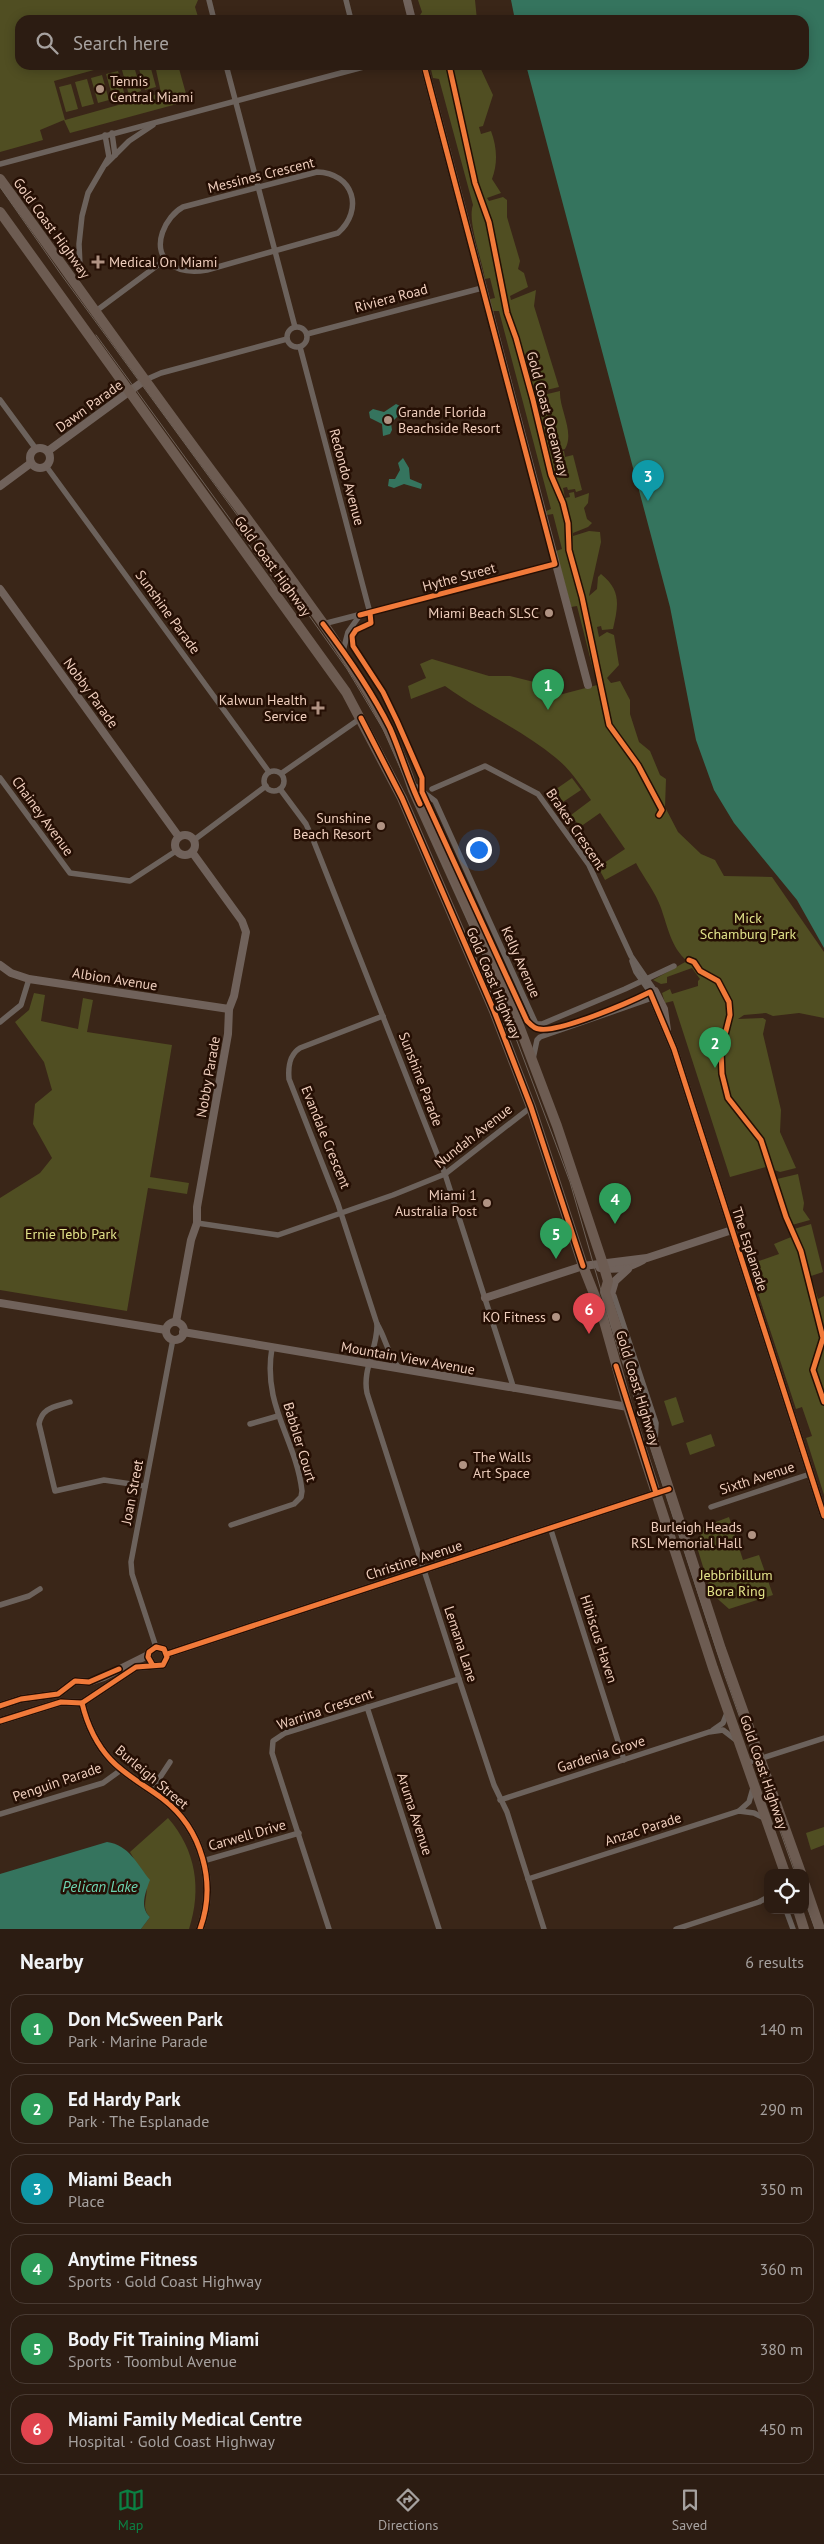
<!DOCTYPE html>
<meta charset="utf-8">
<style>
:root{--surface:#2c1c12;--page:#382920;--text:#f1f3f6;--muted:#a6a19f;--line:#483a32;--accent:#0b8043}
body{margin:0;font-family:"PT Sans",sans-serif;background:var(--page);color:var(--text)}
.controls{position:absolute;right:15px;bottom:15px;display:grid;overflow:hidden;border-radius:10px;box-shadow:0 2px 12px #0003}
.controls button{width:45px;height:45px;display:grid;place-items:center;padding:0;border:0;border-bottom:1px solid var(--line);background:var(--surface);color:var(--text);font:25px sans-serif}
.you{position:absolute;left:478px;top:849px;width:18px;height:18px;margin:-12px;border:4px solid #fff;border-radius:50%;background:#1a73e8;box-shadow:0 0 0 8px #1a73e833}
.badge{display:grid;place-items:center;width:32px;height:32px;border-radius:50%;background:var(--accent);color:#fff;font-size:16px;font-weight:700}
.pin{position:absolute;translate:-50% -41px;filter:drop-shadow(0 1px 2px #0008)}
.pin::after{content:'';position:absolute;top:26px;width:18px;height:15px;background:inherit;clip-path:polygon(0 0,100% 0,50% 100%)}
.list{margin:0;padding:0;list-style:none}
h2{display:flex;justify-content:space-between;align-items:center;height:65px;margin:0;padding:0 20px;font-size:21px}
h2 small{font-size:16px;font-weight:400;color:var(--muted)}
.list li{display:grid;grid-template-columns:32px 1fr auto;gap:15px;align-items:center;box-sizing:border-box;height:70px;margin:0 10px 10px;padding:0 10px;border:1px solid var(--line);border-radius:15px}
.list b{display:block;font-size:19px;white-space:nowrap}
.list p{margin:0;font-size:16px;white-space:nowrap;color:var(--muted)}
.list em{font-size:16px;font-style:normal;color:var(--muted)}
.icon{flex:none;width:28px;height:28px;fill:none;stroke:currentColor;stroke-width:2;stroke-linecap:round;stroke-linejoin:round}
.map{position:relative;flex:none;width:824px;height:1929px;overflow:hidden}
.search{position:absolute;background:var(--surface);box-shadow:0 2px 12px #0003;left:15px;right:15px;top:15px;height:55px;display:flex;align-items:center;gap:12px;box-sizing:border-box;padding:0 18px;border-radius:15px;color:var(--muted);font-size:19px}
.sheet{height:545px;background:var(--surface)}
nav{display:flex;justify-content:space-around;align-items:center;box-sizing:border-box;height:70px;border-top:1px solid var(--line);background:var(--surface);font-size:14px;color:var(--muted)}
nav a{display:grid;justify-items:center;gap:2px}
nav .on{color:var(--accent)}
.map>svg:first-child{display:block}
.green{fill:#504e22}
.water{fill:#35745e}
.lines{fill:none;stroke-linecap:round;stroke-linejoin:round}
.street{stroke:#6c625c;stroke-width:5.5}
.secondary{stroke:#70625b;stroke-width:8}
.highway{stroke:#6d5c52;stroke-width:10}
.tram{stroke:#6e6158;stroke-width:1}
.cycleway-casing{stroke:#250f04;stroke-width:8}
.cycleway{stroke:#f17a3a;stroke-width:5}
.poi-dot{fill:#b09383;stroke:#250f04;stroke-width:2}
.labels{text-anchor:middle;stroke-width:5;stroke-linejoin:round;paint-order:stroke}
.poi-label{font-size:14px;fill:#efcebd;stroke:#250f04;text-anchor:end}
.street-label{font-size:14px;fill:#efcebd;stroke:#250f04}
.park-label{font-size:14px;fill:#e2e38a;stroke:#250f04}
.water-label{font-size:15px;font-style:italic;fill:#6ed6b2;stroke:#250f04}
</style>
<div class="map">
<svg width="824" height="1929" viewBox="0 0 824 1929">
<rect width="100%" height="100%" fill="#3a2618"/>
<g class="green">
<polygon points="0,0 198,0 195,7 199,20 20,20 20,65 112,65 54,81 65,120 161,93 155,65 178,65 188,101 70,133 64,120 40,130 43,140 0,152"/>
<polygon points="418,0 475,0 477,20 417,20 422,12"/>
<polygon points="138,65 150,65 156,87 145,90"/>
<path d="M430,65h49l14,30 -10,31 -4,1 2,7 10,-3c6,16 7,32 1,48l9,14 -14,5 2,3 14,-4 4,3v17l13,44 -2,8 6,4 4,14 -18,9 1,4 25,-10 -2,16 25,81 -21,5 1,4 21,-5c-1,18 15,41 5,58l-13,3 12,-1 1,6 8,-2 9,35 -6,2 -1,-3 -7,1 -1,-3 -4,1 2,10 5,-1 -1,-4 5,-1 1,6 14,-5 -1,10 -4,5 3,11 5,4 -4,4 -15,6v3l16,-5 11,1 1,10 -12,54 8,-7 1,-12 3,-3c21,17 17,32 12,55l-11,1 -1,-4 -4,1 2,10 8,-5 7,3 5,30 -12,13 4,5 9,-2 10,19v14l9,28 11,9 10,24 6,4 -1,28 13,25 23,22 14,6 9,16 48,1 52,75v66l-25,-5 -26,3 -7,-3 -22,2 -6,4 25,-1 3,2 -3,14 18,76 -1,22 16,36 -16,4 -14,-5 -36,10 -57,-176 -8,2 -3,-10 8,-4 2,5 26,-8v-5l2,-2 -8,-11 -25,9v6l-6,1 -8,-4 34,-19c-16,-14 -19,-33 -26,-53 -5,-15 -17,-30 -25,-45l-31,17 -7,-13 27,-18 -25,-36 -20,14 -9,-12 20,-15c-10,-14 -21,-31 -35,-42 -34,-28 -75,-46 -111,-72l-34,13 -3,-13 18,-8 -6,-14 12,-5 57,17h21l28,7 21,12 38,-10 -20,-79 -6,1 -15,-56 6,-2 -9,-35 -6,1 -1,-4 5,-2 -52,-198h-6l-3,-12 5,-1 -5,-20 -5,1c-3,-19 -18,-58 -12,-74l-34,-126 -6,-1z"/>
<polygon points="134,66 141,91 129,95 122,70"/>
<polygon points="118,71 125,96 113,99 106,74"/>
<polygon points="102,75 109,100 98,103 91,78"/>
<polygon points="87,79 94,104 82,107 75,82"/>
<polygon points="71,84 78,109 66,112 59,87"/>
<polygon points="572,778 581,790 557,806 549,794"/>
<polygon points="34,993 45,995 41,1021 78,1029 83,998 93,1000 87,1032 172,1045 150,1177 189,1183 187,1194 148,1188 127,1311 0,1290 0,1198 40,1173 52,1158 33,1124 35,1104 52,1090 44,1062 15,1022 29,1010"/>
<polygon points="798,1174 804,1203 803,1210 810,1220 792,1225 777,1179"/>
<polygon points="811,1224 823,1272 811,1276 818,1299 824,1296 824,1495 806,1438 812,1436 802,1407 796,1409 750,1269 753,1263 779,1254 774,1244 796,1235 794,1229"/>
<polygon points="676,1397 684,1422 672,1426 664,1401"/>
<polygon points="711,1434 715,1446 690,1455 686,1443"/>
<polygon points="729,1517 743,1560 759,1555 773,1595 729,1609 711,1593 697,1547 703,1527"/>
<path d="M168,1818c28,32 34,71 21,111h-48l9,-12c-10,-10 -1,-21 -4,-31 -4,-12 -9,-23 -16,-34z"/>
<polygon points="824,1827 824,1845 811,1850 806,1833"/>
</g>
<g class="water">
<polygon points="511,0 824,0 824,948 797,900 734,823 714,790 696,740 670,607 526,65 804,65 804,20 515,20"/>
<polygon points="396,404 400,406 403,413 402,417 398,416 391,423 392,430 390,434 383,436 382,424 370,418 369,412 373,409 384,412"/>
<polygon points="403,458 409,468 410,479 422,484 421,489 404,484 394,488 388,486 389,479 395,479 400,470 398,463"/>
<path d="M107,1842c22,3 30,22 43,38 -4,11 -11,27 0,37l-9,12h-141v-55z"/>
</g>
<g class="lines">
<g class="street">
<polyline points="209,0 214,20"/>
<polyline points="346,0 351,20"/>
<polyline points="226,65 295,327"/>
<polyline points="112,133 115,155"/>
<polyline points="0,164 371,65"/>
<polyline points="106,164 129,141 153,125"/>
<path d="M317,172c37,1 47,38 21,61l-131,37c-12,2 -28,2 -38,-7 -19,-16 -3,-47 14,-56z"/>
<polyline points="80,266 79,244 82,216 88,193 109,157 105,135"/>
<polyline points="96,311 166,259"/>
<circle cx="297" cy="337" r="10"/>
<polyline points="307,334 482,288"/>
<polyline points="300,347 370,613"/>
<polyline points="145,380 161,373 287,339"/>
<polyline points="0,400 36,449"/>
<polyline points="46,466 269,772"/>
<polyline points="323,624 555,564"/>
<polyline points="343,651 348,632 360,615"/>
<circle cx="274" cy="781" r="10"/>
<polyline points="282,773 361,718"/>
<polyline points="0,778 70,873 130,881 176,851"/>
<polyline points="411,783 435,801 536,1024 542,1024 625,989 674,966"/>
<polyline points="280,789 306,824 314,842 445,1174 514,1389"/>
<polyline points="432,789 485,766 538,794 589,865 631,956 655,991"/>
<polyline points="194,840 266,786"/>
<polyline points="632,961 636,972 650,992"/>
<path d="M383,1016l-83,32c-11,7 -12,19 -11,31l49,125 39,120c9,15 11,31 22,44"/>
<polyline points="0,1022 21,1005 29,979"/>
<polyline points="533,1059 537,1040 540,1037 652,998"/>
<polyline points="197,1223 278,1235 393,1195 445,1174 531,1107"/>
<polyline points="610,1293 614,1296 656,1423 655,1442"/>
<path d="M377,1324c1,24 -15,45 -10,69l92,286 35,106 13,27 37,117"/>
<path d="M70,1402c-15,5 -28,5 -31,22l16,67 49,-11 41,6"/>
<polyline points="250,1424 278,1416"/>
<polyline points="711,1507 810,1474"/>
<path d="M231,1525l63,-21 7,-7 1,-6c-6,-52 -40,-85 -30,-143"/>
<polyline points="550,1527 624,1760"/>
<polyline points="0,1605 29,1596 40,1589"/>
<polyline points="156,1647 132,1574 131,1562 173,1339"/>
<polyline points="367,1707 439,1929"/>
<polyline points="713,1730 723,1723 727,1713"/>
<polyline points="747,1763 824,1738"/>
<polyline points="151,1791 170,1762"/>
<polyline points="500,1800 709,1732 723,1730 736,1740"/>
<polyline points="739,1811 749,1802 753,1788"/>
<polyline points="0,1814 103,1783 121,1770"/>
<polyline points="203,1861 299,1833"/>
<polyline points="528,1879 739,1811 754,1813 766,1819"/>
<polyline points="786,1910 793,1929"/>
<polyline points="329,1929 272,1753 273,1741 285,1733 459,1679"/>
<polyline points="676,1929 759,1902 768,1897"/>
</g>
<g class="secondary">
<polyline points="407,0 412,20"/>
<polyline points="424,65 588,685"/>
<circle cx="40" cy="458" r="10"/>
<polyline points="48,451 145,380"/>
<polyline points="0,486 31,463"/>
<polyline points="0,589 179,837"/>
<circle cx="185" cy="845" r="10"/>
<polyline points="0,965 11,973 29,979 229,1009"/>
<polyline points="667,1030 664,1009 655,991 650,992 674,1049 824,1516"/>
<path d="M600,1268c17,2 29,0 43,-8"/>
<polyline points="485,1298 583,1266 647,1258 732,1230"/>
<polyline points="609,1301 615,1281 628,1269"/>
<polyline points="0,1303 166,1330"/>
<polyline points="176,1322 191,1240 197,1223 197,1207 228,1034 229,1009 234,996 246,932 242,921 192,852"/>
<circle cx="175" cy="1331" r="9"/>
<polyline points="183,1332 628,1407"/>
<polyline points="167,1654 669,1489"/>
<path d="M82,1703c5,21 14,41 29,57 15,16 35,26 52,39 39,30 54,84 37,130"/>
<polyline points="0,1706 21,1699 58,1694 75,1681 89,1682 104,1677 148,1655"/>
<polyline points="0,1721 61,1702 82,1703 136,1667 163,1665 167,1657 164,1649 156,1647 149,1652 148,1657 152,1664"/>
</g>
<g class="highway">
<path d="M0,179c77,106 152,213 231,318 31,41 61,83 91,125 37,54 71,105 91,168l102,225 42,111 46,138 5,17 -3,11 3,9 113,348 80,224"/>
<polyline points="0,212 346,692 402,798 494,1011 531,1107 583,1266 602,1314 628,1407 713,1668 785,1873"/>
<polyline points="805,1885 820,1929"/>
<polyline points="798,1910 804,1929"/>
</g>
<g class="tram">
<polyline points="0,187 60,273 251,534 347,669 383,729 494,980 570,1182 614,1336 725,1676 795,1873"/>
<polyline points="96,335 289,600"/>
<polyline points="805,1901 815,1929"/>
</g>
<defs>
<g id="cycleway">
<polyline points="449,65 475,183 489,222 507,313 516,338 533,400 551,475 563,503 568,523 569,550 582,597 609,725 638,765 662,810 659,815"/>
<path d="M370,613l1,10 -15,7 -4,6 1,10 30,46 14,29 25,57v14l105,229c3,3 7,8 12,8 20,4 91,-27 111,-37l24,57 150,467"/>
<polyline points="360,615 555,564 424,65"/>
<path d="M323,624c25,33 49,68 67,104 11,25 18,51 30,76"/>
<polyline points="361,718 402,798 494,1011 531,1107 583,1266"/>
<polyline points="689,960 694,962 700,971 718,981 729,1002 730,1015 721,1051 722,1074 728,1098 761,1140 786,1217 801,1251 823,1338 813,1370 824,1402"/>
<polyline points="616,1366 656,1493"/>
<polyline points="167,1654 669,1489"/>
<path d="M82,1703c5,21 14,41 29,57 15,16 35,26 52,39 39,30 54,84 37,130"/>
<polyline points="0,1706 21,1699 58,1694 75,1681 89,1682 119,1669"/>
<polyline points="0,1721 61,1702 82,1703 136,1667 163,1665 167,1657 164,1649 156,1647 149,1652 148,1657 152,1664"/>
</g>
</defs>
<use href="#cycleway" class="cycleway-casing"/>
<use href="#cycleway" class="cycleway"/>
</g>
<g class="poi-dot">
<circle cx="100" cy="89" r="5"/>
<path d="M95.5 254.5h5v5h5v5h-5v5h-5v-5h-5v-5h5z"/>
<circle cx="388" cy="420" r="5"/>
<circle cx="549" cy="613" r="5"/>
<path d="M315.5 700.5h5v5h5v5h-5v5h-5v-5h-5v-5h5z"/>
<circle cx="381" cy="826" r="5"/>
<circle cx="487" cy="1203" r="5"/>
<circle cx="556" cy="1317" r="5"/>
<circle cx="463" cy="1465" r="5"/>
<circle cx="752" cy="1535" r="5"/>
</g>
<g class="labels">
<g class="poi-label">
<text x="110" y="86" text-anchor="start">Tennis<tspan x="110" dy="16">Central Miami</tspan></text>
<text x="109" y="267" text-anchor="start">Medical On Miami</text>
<text x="398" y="417" text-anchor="start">Grande Florida<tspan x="398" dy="16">Beachside Resort</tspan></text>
<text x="539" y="618">Miami Beach SLSC</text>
<text x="307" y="705">Kalwun Health<tspan x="307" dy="16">Service</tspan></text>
<text x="371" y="823">Sunshine<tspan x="371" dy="16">Beach Resort</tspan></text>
<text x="477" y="1200">Miami 1<tspan x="477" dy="16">Australia Post</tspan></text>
<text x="546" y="1322">KO Fitness</text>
<text x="473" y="1462" text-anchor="start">The Walls<tspan x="473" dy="16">Art Space</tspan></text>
<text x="742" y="1532">Burleigh Heads<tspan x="742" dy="16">RSL Memorial Hall</tspan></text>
</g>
<g class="street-label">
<text transform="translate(261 175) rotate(-14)" y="5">Messines Crescent</text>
<text transform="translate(52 228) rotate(54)" y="5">Gold Coast Highway</text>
<text transform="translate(391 298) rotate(-15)" y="5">Riviera Road</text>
<text transform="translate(89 406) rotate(-36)" y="5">Dawn Parade</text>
<text transform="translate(548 414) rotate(75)" y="5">Gold Coast Oceanway</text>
<text transform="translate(347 477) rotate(75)" y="5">Redondo Avenue</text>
<text transform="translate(273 566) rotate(54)" y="5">Gold Coast Highway</text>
<text transform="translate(459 577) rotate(-15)" y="5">Hythe Street</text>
<text transform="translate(168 612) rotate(54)" y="5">Sunshine Parade</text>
<text transform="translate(91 693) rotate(54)" y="5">Nobby Parade</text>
<text transform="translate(43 816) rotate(54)" y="5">Chainey Avenue</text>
<text transform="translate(576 829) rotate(56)" y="5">Brakes Crescent</text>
<text transform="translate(521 962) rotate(66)" y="5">Kelly Avenue</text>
<text transform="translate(115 979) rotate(9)" y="5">Albion Avenue</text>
<text transform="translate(494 983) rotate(67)" y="5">Gold Coast Highway</text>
<text transform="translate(208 1077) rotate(-80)" y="5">Nobby Parade</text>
<text transform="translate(421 1079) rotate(69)" y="5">Sunshine Parade</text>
<text transform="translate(473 1136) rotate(-38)" y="5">Nundah Avenue</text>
<text transform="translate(326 1137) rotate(68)" y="5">Evandale Crescent</text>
<text transform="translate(750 1249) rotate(72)" y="5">The Esplanade</text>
<text transform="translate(408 1358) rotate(10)" y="5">Mountain View Avenue</text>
<text transform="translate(638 1388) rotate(73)" y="5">Gold Coast Highway</text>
<text transform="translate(300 1442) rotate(73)" y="5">Babbler Court</text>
<text transform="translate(757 1478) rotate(-18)" y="5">Sixth Avenue</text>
<text transform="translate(132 1492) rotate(-79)" y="5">Joan Street</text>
<text transform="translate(414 1560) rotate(-18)" y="5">Christine Avenue</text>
<text transform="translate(599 1639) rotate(72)" y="5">Hibiscus Haven</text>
<text transform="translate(461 1644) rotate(72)" y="5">Lemana Lane</text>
<text transform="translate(325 1709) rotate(-19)" y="5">Warrina Crescent</text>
<text transform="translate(601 1754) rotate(-18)" y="5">Gardenia Grove</text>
<text transform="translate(764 1772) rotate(71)" y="5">Gold Coast Highway</text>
<text transform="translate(152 1777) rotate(40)" y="5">Burleigh Street</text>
<text transform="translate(57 1782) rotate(-19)" y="5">Penguin Parade</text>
<text transform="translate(415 1814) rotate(72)" y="5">Aruma Avenue</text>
<text transform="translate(643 1829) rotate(-18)" y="5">Anzac Parade</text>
<text transform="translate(247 1835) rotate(-16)" y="5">Carwell Drive</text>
</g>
<g class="park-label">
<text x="748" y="923">Mick<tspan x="748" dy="16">Schamburg Park</tspan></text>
<text x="71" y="1239">Ernie Tebb Park</text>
<text x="736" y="1580">Jebbribillum<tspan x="736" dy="16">Bora Ring</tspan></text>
</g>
<g class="water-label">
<text x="100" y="1892">Pelican Lake</text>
</g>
</g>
</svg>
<div class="controls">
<button><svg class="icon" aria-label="locate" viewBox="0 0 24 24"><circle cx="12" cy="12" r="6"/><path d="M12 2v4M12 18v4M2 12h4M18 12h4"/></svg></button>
</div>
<div class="you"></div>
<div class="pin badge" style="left:548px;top:710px;background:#2e9e5b">1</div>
<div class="pin badge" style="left:715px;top:1068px;background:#2e9e5b">2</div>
<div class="pin badge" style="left:648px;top:501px;background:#0f9aa8">3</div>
<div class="pin badge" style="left:615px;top:1224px;background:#2e9e5b">4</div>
<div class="pin badge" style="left:556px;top:1259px;background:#2e9e5b">5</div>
<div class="pin badge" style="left:589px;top:1334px;background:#e0444e">6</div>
<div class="search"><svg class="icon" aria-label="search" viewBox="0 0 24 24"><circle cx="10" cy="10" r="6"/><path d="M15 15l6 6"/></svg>Search here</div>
</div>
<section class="sheet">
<h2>Nearby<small>6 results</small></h2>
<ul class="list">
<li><span class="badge" style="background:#2e9e5b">1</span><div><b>Don McSween Park</b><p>Park · Marine Parade</p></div><em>140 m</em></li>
<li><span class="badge" style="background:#2e9e5b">2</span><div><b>Ed Hardy Park</b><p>Park · The Esplanade</p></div><em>290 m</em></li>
<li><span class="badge" style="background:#0f9aa8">3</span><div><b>Miami Beach</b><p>Place</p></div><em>350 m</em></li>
<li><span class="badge" style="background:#2e9e5b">4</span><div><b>Anytime Fitness</b><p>Sports · Gold Coast Highway</p></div><em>360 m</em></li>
<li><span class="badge" style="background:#2e9e5b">5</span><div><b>Body Fit Training Miami</b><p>Sports · Toombul Avenue</p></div><em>380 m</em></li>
<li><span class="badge" style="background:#e0444e">6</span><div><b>Miami Family Medical Centre</b><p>Hospital · Gold Coast Highway</p></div><em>450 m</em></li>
</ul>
</section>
<nav>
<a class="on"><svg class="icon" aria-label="map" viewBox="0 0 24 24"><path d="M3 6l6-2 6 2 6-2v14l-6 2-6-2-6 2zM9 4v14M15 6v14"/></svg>Map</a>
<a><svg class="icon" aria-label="directions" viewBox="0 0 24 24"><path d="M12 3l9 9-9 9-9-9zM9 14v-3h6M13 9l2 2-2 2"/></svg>Directions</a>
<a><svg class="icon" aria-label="saved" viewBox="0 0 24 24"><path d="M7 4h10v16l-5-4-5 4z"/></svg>Saved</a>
</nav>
